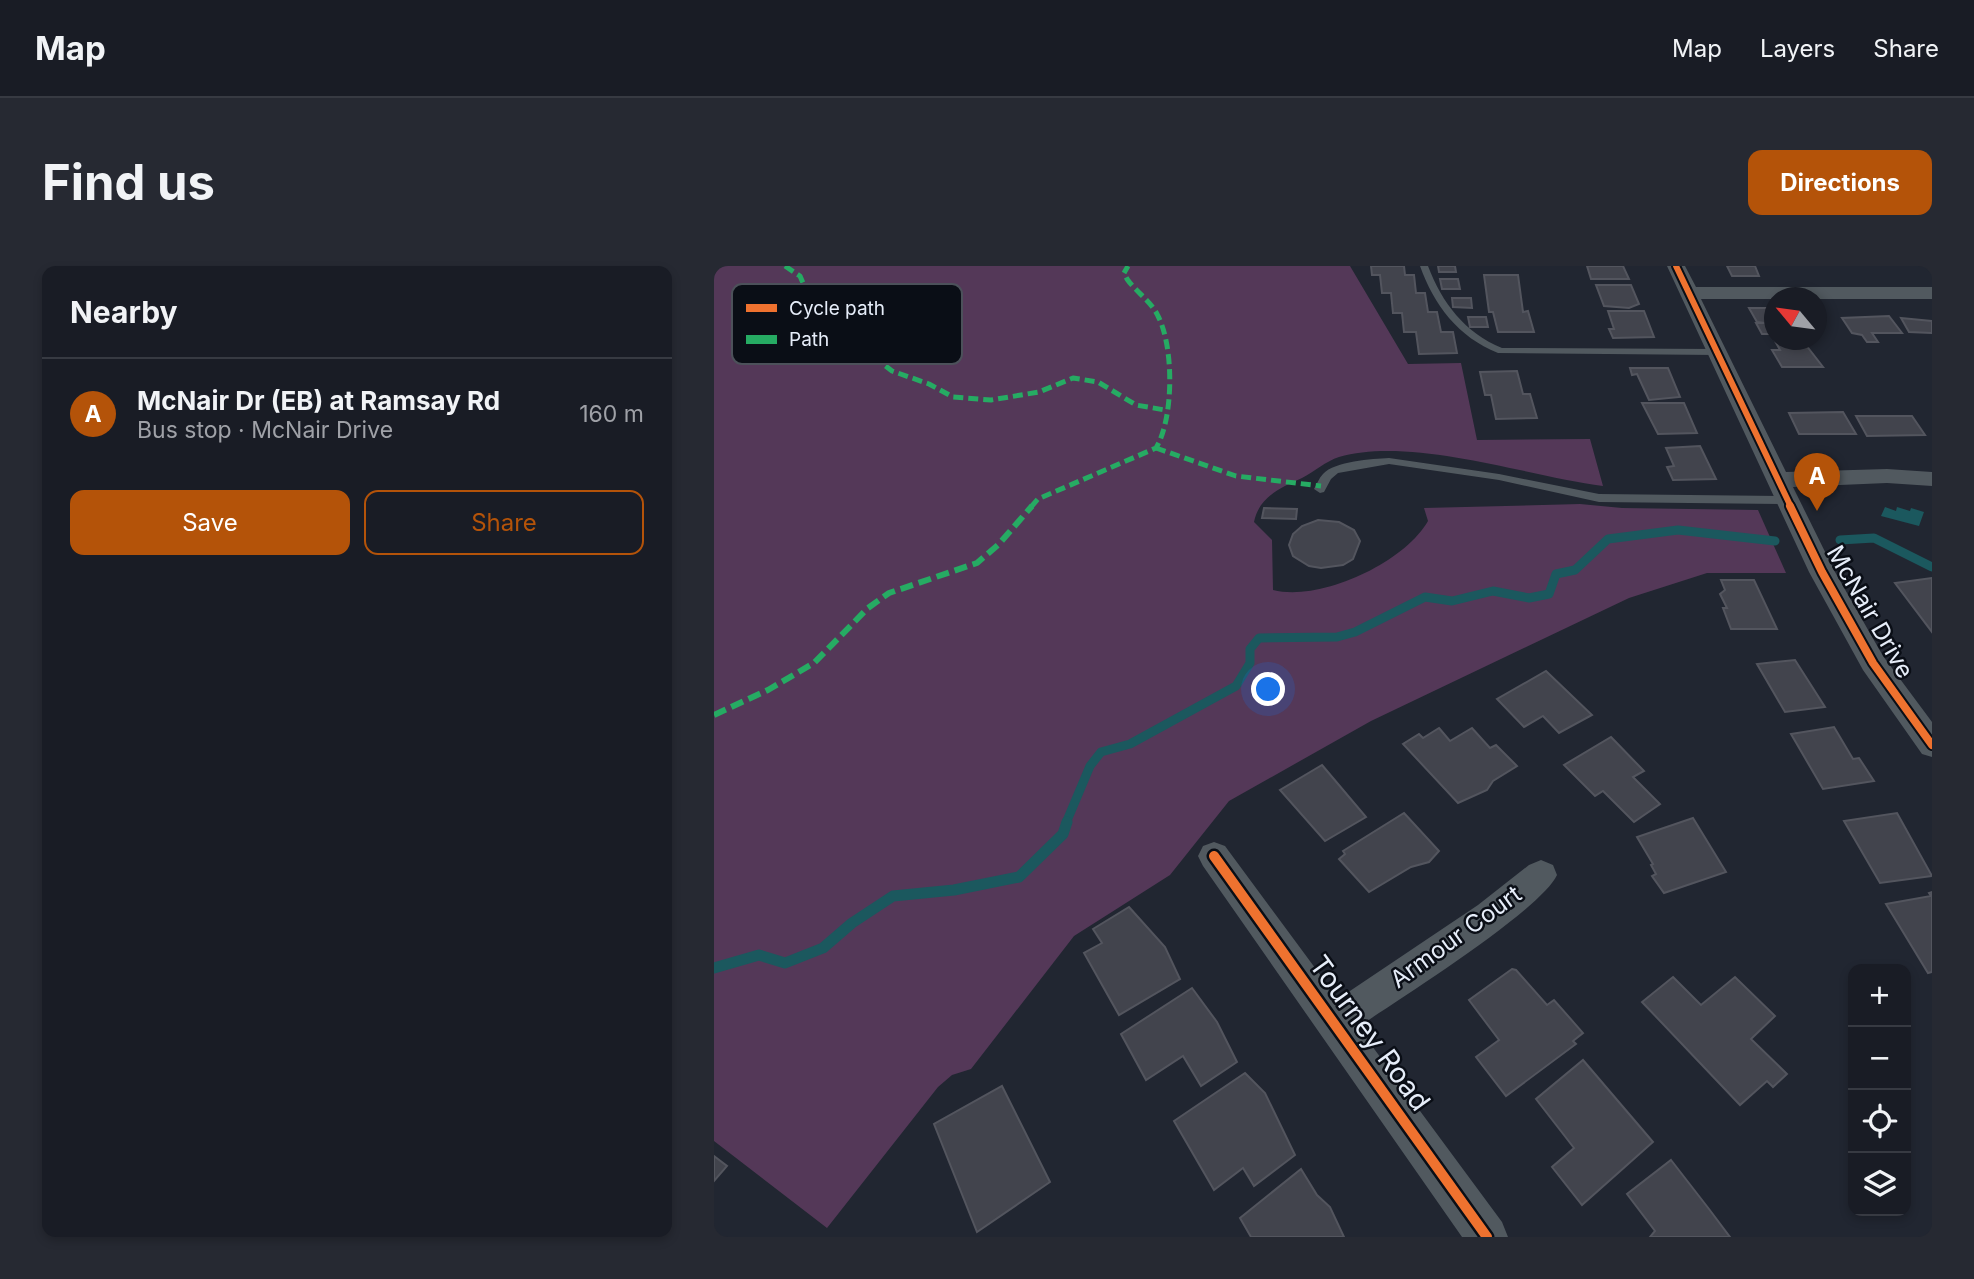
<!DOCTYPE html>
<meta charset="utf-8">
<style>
:root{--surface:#191c25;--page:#262932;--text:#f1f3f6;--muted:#9fa1a7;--line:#373a42;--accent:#b45309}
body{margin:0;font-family:Inter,sans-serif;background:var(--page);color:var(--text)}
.controls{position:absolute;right:21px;bottom:21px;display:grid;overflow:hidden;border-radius:14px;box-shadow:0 4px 10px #0003}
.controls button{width:63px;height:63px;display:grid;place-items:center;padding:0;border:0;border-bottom:2px solid var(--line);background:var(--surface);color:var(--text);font:35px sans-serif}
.compass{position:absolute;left:1050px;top:21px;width:63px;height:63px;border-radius:50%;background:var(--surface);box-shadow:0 4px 10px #0003;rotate:299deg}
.you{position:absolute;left:555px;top:424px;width:24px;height:24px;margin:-18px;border:5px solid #fff;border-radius:50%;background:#1a73e8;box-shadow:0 0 0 10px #1a73e833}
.badge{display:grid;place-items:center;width:46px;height:46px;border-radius:50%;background:var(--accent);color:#fff;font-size:23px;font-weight:700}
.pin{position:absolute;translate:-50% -58px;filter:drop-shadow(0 2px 4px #0008)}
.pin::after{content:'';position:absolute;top:37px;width:24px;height:21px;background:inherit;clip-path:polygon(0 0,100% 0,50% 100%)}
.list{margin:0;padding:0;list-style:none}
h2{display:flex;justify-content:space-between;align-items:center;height:91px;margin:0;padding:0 28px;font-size:30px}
h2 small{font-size:23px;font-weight:400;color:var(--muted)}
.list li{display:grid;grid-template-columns:46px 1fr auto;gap:21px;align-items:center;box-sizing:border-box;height:112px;padding:0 28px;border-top:2px solid var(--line)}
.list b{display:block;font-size:26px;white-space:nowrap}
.list p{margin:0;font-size:23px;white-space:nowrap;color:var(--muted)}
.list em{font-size:23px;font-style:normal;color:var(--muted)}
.actions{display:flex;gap:14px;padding:21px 28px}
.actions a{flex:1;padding:16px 0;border:2px solid var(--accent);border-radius:14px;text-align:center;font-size:24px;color:var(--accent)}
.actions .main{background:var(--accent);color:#fff}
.icon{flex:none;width:38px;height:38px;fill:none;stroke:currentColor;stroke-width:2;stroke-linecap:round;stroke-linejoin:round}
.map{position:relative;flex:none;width:1218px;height:971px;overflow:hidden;border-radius:14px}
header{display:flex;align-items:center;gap:42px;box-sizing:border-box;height:98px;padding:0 35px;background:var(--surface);border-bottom:2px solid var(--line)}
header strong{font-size:33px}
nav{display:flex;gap:38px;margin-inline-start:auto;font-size:24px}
.intro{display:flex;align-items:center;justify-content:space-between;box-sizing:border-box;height:168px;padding:0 42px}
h1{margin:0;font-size:49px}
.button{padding:18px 32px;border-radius:14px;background:var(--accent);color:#fff;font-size:24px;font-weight:700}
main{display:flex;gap:42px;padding:0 42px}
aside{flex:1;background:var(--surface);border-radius:14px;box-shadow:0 4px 10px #0003}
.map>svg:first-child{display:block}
.green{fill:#543858}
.water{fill:#1b585e}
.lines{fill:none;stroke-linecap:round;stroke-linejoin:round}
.stream-far1{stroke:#1b585e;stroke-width:9}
.stream{stroke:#1b585e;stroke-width:11}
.building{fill:#42444d;stroke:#53555e;stroke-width:2}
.lane{fill:#51595f;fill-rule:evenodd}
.street{fill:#51595f;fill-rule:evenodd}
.quiet-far1{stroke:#26ab63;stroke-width:5;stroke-dasharray:10 5;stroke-linecap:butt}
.quiet{stroke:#26ab63;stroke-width:6;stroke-dasharray:13 6;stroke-linecap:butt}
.cycleway-far2-casing{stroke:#0a0e16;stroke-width:10}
.cycleway-far1-casing{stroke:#0a0e16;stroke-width:12}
.cycleway-casing{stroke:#0a0e16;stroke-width:15}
.cycleway-far2{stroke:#ef722f;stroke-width:6}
.cycleway-far1{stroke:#ef722f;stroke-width:8}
.cycleway{stroke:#ef722f;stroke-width:10}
.labels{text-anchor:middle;stroke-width:5;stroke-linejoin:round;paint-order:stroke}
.street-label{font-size:24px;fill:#e6edf9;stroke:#0a0e16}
.near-street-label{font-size:28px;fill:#e6edf9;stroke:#0a0e16}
.key{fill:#0a0e16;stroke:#4c515a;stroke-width:2}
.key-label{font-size:19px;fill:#e6edf9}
</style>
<header>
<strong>Map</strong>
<nav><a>Map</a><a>Layers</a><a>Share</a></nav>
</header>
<div class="intro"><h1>Find us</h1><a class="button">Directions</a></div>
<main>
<aside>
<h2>Nearby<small></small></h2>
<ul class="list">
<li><span class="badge">A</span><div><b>McNair Dr (EB) at Ramsay Rd</b><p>Bus stop · McNair Drive</p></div><em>160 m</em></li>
</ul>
<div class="actions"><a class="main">Save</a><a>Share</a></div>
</aside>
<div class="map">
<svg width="1218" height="971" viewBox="0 0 1218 971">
<rect width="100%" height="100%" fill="#212631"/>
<path class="green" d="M0,0h636l58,98 53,-1 16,77 113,-1 13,47c-76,-10 -192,-50 -264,-29 -13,4 -25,15 -37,21 -22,10 -43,19 -48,44l18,18 1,50c47,12 131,-27 155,-69l-4,-13 156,-4 42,4 136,2 28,63h-79l-78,25 -258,123 -142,80 -59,74 -96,61 -103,133 -19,6 -14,12 -111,141 -113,-87z"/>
<polygon class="water" points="1171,241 1182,245 1183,241 1196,245 1197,242 1210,246 1205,260 1167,250"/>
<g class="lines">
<g class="stream-far1">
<polyline points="1126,274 1160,272 1218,301"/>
<polyline points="352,557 376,500 387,486 416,478 522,420 536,397 536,383 545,372 623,371 641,366 711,331 738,335 779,325 815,332 835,328 842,308 861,304 894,273 964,264 1061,275"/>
</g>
<polyline class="stream" points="0,702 45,689 71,697 109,682 138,657 179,630 240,624 305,611 349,568 353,556"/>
</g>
<g class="building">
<polygon points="657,0 690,0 691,9 700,9 702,27 711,27 714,46 723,46 727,66 739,66 743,87 705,88 702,66 690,66 688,47 679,47 677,27 668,27 666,9 658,9"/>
<polygon points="724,0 741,0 742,6 725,6"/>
<polygon points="873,0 909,0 915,13 877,13"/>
<polygon points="1013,0 1041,0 1045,10 1018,10"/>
<polygon points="770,9 804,9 809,46 814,45 820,66 784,66 779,46 775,46"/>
<polygon points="726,13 744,13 746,23 728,23"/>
<polygon points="882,19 917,19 925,38 915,42 890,40"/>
<polygon points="738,32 757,32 758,42 739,41"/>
<polygon points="1035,42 1060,42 1060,68 1048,68 1042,57 1051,57 1043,56"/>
<polygon points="894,45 930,45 940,71 899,72 895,63 900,63"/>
<polygon points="1175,50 1188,67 1158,67 1164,76 1153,76 1148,69 1138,67 1128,52"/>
<polygon points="754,51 772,51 774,61 756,61"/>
<polygon points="1187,52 1218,55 1218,67 1195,66"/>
<polygon points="1060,73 1088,74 1109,101 1068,101 1058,84 1066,84"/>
<polygon points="916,102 954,102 966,131 935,134 923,108 918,109"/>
<polygon points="803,105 809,128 816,128 823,152 782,153 777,129 771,129 766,106"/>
<polygon points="928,137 970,137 983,167 944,168"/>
<polygon points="1129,146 1142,168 1085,168 1075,147"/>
<polygon points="1142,150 1198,150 1211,169 1153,170"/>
<polygon points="986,180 1002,213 959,214 953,201 960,200 952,182"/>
<polygon points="550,242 583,243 582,253 548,252"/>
<polygon points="604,254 625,256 640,264 646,275 639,293 629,299 607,302 595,300 579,290 575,279 579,268 588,260"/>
<polygon points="1218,312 1218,366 1181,317"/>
<polygon points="1007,314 1040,314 1063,363 1017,363 1009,342 1013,342 1006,328 1011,324"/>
<polygon points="1081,394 1111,441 1071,446 1043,398"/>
<polygon points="832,405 878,449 845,467 829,450 810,461 783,433"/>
<polygon points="1120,461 1139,493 1145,492 1160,515 1109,523 1077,468"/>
<polygon points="725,462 736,475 758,462 776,482 782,479 803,500 779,515 773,524 744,537 689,478 705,468 709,472"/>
<polygon points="897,471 930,505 919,511 946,538 920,556 889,525 881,530 850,499"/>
<polygon points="608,499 652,551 611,575 566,524"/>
<polygon points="690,547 725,585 715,596 697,601 655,626 625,593 631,588 629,585"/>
<polygon points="1183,547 1218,610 1166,617 1130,555"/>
<polygon points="979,552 1012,606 950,627 938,610 942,608 937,599 939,598 923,571"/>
<polygon points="1218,626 1218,706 1214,707 1172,638 1217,630 1215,627"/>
<polygon points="415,641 451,681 466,713 405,749 370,687 388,677 379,663"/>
<polygon points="798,703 802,704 833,739 840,734 869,767 859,775 862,778 792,830 762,791 785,774 755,734"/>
<polygon points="959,711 987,739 1021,711 1061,750 1037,773 1073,808 1059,821 1053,815 1026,839 928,736"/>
<polygon points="478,722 503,756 523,796 487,820 469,790 432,814 407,768"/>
<polygon points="869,794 939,876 868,939 838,901 860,882 822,833"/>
<polygon points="531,807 551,827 581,889 540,920 529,902 500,924 460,855"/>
<polygon points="288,820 336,916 263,966 220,858"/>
<polygon points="0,890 13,900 0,915"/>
<polygon points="957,894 995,943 1016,971 936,971 941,965 913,928"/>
<polygon points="587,903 603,929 616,941 630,971 537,971 526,952"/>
</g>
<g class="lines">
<g class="lane">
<path d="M706,0h8c14,37 37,67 74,82l214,1 5,3 -5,3 -218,-2c-40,-16 -64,-48 -78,-87z"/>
<path d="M675,192l110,16 100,20 190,2 6,4 -6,4 -190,-2 -100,-22 -110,-16 -51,9 -7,6 -7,13 -4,1 -6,-4c3,-5 5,-11 9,-15 12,-13 49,-15 66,-16z"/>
</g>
<g class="street">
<polygon points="953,0 971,0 982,21 1218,21 1218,33 987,33 1072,206 1173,203 1218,206 1218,220 1173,217 1079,221 1121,306 1169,390 1218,456 1218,491 1208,488 1149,404 1095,306"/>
<path d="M500,576l11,4 113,153 140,-94 51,-40 12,-5 12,5 4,10c-16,35 -159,125 -199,152l144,195 6,15h-46l-259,-371 -5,-10 5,-10z"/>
</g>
<g class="quiet-far1">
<polyline points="71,0 86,10 93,26 121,35 130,42 143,61 149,82 178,105 215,118 239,131 277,134 325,126 359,112 384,116 422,139 451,144"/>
<polyline points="442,182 522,210 607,220"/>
<path d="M317,241l7,-8 118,-51c18,-30 18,-101 2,-132 -7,-15 -22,-24 -31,-37l-3,-6 4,-7"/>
</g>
<polyline class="quiet" points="0,449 54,424 100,397 154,342 175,327 263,297 285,278 318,240"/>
<defs>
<polyline id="cycleway-far2" points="962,0 1077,241"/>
<polyline id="cycleway-far1" points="1076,240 1108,306 1159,397 1218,479"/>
<polyline id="cycleway" points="500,590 773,971"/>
</defs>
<use href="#cycleway-far2" class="cycleway-far2-casing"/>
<use href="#cycleway-far1" class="cycleway-far1-casing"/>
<use href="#cycleway" class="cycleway-casing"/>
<use href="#cycleway-far2" class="cycleway-far2"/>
<use href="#cycleway-far1" class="cycleway-far1"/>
<use href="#cycleway" class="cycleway"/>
</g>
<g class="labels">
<g class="street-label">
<text transform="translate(1156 346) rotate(60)" y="8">McNair Drive</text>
<text transform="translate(742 671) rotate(-36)" y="8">Armour Court</text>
</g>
<g class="near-street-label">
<text transform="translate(656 767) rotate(54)" y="10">Tourney Road</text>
</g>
</g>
<rect x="18" y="18" width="230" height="80" rx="10" class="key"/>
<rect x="32" y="38" width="31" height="8" fill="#ef722f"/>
<rect x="32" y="69" width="31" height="9" fill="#26ab63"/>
<g class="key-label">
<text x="75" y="49">Cycle path</text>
<text x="75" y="80">Path</text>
</g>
</svg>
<div class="controls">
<button>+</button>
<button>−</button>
<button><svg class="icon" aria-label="locate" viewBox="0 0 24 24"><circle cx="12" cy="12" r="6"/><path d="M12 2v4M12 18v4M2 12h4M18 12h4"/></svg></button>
<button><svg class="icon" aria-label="layers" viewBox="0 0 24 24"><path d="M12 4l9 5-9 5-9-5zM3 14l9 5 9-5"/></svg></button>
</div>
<svg class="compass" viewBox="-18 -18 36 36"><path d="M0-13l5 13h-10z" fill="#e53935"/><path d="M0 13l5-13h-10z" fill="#9fa1a7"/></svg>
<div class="you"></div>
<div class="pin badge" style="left:1103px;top:245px">A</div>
</div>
</main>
